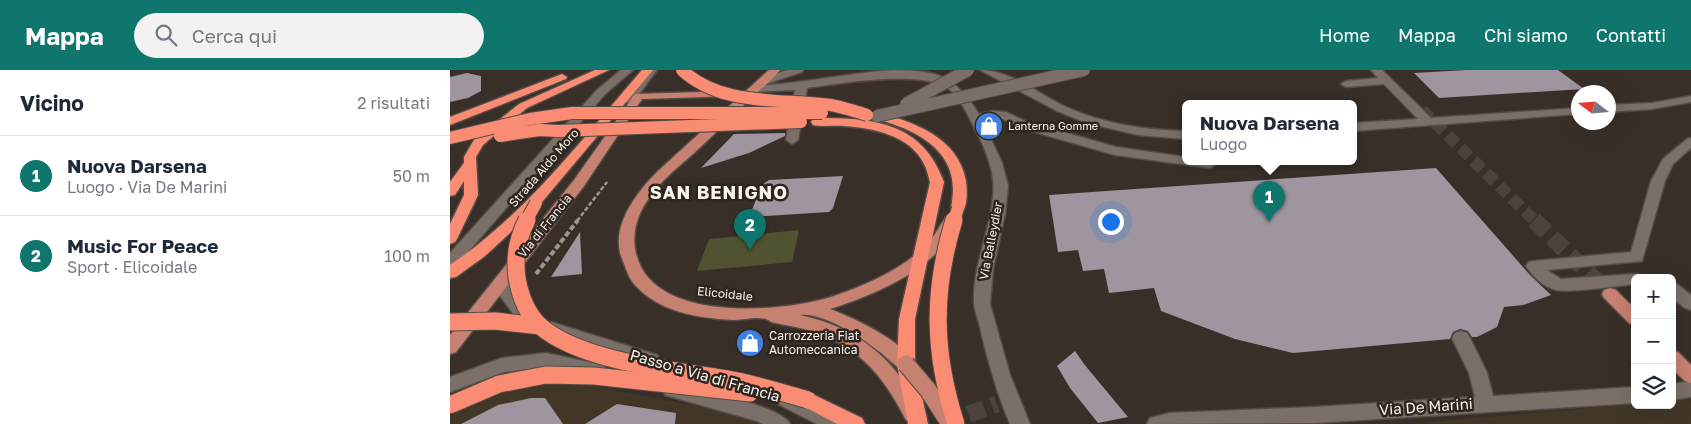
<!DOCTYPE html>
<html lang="it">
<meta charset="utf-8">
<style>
:root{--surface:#fff;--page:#f2f2f3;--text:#1f2937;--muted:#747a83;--line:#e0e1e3;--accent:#0f766e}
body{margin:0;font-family:"Golos Text",sans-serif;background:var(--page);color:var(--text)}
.controls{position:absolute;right:15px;bottom:15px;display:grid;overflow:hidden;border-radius:8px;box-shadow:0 5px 20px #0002}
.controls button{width:45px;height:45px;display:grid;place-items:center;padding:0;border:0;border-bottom:1px solid var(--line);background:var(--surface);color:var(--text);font:25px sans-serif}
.compass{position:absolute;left:1121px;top:15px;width:45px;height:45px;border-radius:50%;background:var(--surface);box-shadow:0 5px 20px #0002;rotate:286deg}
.you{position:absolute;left:660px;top:151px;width:18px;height:18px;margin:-12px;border:4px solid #fff;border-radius:50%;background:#1a73e8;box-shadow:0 0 0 8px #1a73e833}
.badge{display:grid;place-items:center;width:32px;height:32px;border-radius:50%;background:var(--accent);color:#fff;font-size:16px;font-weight:700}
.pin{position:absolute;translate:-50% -41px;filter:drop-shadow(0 1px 2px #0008)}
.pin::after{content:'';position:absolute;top:26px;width:18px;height:15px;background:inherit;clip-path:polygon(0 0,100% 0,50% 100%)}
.popup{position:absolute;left:732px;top:30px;width:175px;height:65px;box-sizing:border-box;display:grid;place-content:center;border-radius:8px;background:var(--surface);filter:drop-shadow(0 1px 4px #0005);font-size:16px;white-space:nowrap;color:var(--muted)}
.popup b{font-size:19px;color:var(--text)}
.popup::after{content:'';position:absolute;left:50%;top:100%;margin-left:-10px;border:10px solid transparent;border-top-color:var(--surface)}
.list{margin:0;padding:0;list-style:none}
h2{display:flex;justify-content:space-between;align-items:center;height:65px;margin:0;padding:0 20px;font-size:21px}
h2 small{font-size:16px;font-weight:400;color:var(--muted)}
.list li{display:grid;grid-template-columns:32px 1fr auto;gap:15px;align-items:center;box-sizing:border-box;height:80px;padding:0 20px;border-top:1px solid var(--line)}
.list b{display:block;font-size:19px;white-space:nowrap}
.list p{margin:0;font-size:16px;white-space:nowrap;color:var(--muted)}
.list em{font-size:16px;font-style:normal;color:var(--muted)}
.icon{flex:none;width:28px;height:28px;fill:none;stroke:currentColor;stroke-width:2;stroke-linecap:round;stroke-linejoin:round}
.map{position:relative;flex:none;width:1241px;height:354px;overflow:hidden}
header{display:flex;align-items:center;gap:30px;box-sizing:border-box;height:70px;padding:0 25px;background:var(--accent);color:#fff}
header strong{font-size:24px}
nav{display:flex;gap:28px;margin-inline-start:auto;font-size:18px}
.search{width:350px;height:45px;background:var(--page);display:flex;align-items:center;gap:12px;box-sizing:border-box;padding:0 18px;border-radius:28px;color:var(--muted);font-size:19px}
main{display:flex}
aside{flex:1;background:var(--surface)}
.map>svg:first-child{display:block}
.commercial{fill:#423727}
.green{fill:#515330}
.building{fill:#9e959e}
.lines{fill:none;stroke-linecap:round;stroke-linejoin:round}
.minor-tunnel{stroke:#4b433d;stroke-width:17;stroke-dasharray:17 8;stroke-linecap:butt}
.major-tunnel-far1{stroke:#4b433d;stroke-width:12;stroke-dasharray:12 6;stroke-linecap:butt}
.major-tunnel{stroke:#4b433d;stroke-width:17;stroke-dasharray:17 8;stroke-linecap:butt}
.minor-casing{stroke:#534c46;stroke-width:3}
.major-casing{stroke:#534c46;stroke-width:3}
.highway-casing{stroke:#534c46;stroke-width:3}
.path-far1{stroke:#9c9590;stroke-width:2.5;stroke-dasharray:4.5 2;stroke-linecap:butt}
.path{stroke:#9c9590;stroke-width:4;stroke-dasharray:5.5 2.5;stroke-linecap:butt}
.minor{fill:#7a7069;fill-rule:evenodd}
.major{fill:#c78170;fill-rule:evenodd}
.highway{fill:#fb8c74;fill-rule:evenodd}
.minor-bridge-casing{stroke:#534c46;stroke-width:14;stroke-linecap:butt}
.major-bridge-casing{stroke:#534c46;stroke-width:19;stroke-linecap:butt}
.highway-bridge-far1-casing{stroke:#534c46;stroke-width:14;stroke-linecap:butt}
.highway-bridge-casing{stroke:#534c46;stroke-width:19;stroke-linecap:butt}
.minor-bridge{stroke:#7a7069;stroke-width:12}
.major-bridge{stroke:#c78170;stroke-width:17}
.highway-bridge-far1{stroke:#fb8c74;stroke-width:12}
.highway-bridge{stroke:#fb8c74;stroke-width:17}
.labels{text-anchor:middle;stroke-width:5;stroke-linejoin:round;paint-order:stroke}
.far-poi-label{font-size:11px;fill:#f9f4ef;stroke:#2e251f;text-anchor:start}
.street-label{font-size:12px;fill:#f9f4ef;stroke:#2e251f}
.poi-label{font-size:12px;fill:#f9f4ef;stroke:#2e251f;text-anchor:start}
.near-street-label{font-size:15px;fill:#f9f4ef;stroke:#2e251f}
.district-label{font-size:18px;font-weight:bold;letter-spacing:1px;fill:#f9f4ef;stroke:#2e251f}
</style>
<header>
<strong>Mappa</strong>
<div class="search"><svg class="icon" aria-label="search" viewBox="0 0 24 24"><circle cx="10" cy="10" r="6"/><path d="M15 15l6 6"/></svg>Cerca qui</div>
<nav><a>Home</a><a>Mappa</a><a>Chi siamo</a><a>Contatti</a></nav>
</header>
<main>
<aside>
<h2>Vicino<small>2 risultati</small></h2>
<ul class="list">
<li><span class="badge">1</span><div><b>Nuova Darsena</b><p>Luogo · Via De Marini</p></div><em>50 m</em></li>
<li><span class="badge">2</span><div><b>Music For Peace</b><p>Sport · Elicoidale</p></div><em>100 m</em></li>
</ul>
</aside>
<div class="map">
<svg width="1241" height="354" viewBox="0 0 1241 354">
<rect width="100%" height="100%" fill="#382f29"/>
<g class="commercial">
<polygon points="24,301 142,316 308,348 315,354 0,354 0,309"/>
<polygon points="1239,329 1241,331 1241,354 958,354 1185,334 1185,335 1222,335 1222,330"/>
</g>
<polygon class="green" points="349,160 342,192 247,201 259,169"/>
<g class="building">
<polygon points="1016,0 1108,0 1134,19 989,28 964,3"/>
<polygon points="17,3 31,6 31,21 18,28 0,32 0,7"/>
<polygon points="335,63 335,66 299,83 251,98 284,64"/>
<polygon points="986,98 1080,205 1101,225 1073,235 1054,237 1047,257 1027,267 1022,267 1018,261 1010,259 1003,262 1000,269 843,283 785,269 711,241 704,218 659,223 654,199 633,201 628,180 608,182 599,125"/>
<polygon points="393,106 383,138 379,142 299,147 312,115 319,110"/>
<polygon points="130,162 132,204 101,207"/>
<polygon points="625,281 634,294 678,347 648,353 620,318 607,296"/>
<polygon points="81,328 95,328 113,354 11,354 48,335"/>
<polygon points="167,334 226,343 225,354 135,354"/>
</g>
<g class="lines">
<polyline class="minor-tunnel" points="495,353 547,334"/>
<polyline class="major-tunnel-far1" points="972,40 1085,151"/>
<polyline class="major-tunnel" points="1084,150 1160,224"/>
<defs>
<g id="minor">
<polygon points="171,0 183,0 155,24 5,197 0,198 0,183 147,20"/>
<polygon points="197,0 207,0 186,28 191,31 185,34 175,32 173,30"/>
<polygon points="337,0 353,0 352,2 316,14 308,14 307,12 308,10"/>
<path d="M444,0c45,1 60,5 85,44l14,-3 13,1 19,9 91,26 69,10v4h28l3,3 -6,4 -95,-13 -98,-28 -14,-8 -21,1 20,43 6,23 -3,28 -12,55 -3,35 20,71 20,49h-20c-14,-33 -23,-66 -31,-101 -2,-7 -5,-14 -5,-22 -1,-36 16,-69 19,-104 3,-24 -7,-47 -18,-68 -7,-14 -15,-31 -27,-41 -29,-18 -107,-5 -141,0l-9,52 -6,4 -6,-4 9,-50 -41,2 -6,-3 6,-3c47,-2 92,-13 140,-16z"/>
<path d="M530,0c31,0 58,24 86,37 38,17 78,23 119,24v8l-47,-4 -51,-12 -30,-12z"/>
<polygon points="921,0 932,0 981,48 1128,38 1128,44 903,61 903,53 968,49 934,14 896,17 891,14 896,11 928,8"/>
<polygon points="1241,26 1241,32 1202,39 1158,42 1158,35 1202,33"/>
<path d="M1241,68v10l-18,16 -8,17 -23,80 -95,9 14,9 74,-5 6,1 1,3h-7v6c-17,2 -65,9 -79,6 -12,-3 -23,-13 -30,-24l3,-4 5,-1 97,-9 20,-71 12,-22 24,-20z"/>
<polygon points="50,208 56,210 83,246 85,250 83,254 77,256 71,254 44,218 42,214 44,210"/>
<polygon points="1222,213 1228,215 1241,225 1241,240 1235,238 1222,228"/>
<polygon points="101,252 207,285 210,290 207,295 201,297 95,262 92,258 95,254"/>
<polygon points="1011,261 1017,263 1020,268 1037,303 1043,326 1185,317 1185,333 864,353 697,354 700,348 719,343 864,337 1025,327 1019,303 1002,268 1005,263"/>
<polygon points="96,283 148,294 154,296 157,301 154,306 148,308 96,297 54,302 0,322 0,307 52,288"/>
<polygon points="1241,311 1241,327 1222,330 1222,314"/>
<path d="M222,312c23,7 108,23 118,42h-27l-6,-3 -92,-26 -2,-5 2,-5z"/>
<polygon points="333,320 393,348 396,354 367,354 326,333 324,328 326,323"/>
</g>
<g id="major">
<path d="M319,0h11c-9,12 -22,21 -32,31 -19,18 -36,36 -55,53 -21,18 -43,36 -54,62 -7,18 -6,35 2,51 28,54 141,45 190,30 33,-11 75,-29 98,-55 7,-8 11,-17 17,-25h10l2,3c-6,10 -11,21 -19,30 -25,28 -74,48 -109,59 24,9 73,32 85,55l-3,5c-4,1 -7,2 -11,0 -8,-4 -16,-14 -24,-19 -17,-14 -55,-38 -77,-35 60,13 96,45 123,99l-3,6 -7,2 -7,-2c-19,-37 -40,-66 -79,-83 -17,-8 -33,-10 -51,-14 -4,0 -7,-3 -10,-4 -9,-3 -24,1 -34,1 -34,-2 -73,-8 -97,-35 -6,-6 -9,-16 -12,-24 -15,-32 13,-68 35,-90z"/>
<polygon points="283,21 287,22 289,24 287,26 192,29 134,116 6,282 0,284 0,265 124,110 185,24"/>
<polygon points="1160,218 1166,220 1185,239 1185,255 1179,253 1154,228 1152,224 1154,220"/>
<polygon points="1222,280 1228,282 1241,295 1241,313 1235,311 1222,299"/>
</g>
<g id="highway">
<polygon points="145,0 159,0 77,38 33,75 26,87 28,125 7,169 5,172 0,174 0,154 14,125 14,111 5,125 0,126 0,112 14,93 14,87 24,70 69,34"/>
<path d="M192,0h11l-116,138 -52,48 -29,21 -6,1v-13c77,-52 132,-126 192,-195z"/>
<polygon points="112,4 117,7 116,9 0,55 0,47"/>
<path d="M426,42c38,10 82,25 90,69 1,9 2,22 -3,30h-10l-2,-3c1,-6 2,-13 2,-19 0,-44 -45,-62 -81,-71l-2,-2z"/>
<path d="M367,48c57,0 105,4 127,64l-29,137v45l13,60h-20l-11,-60 2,-45 31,-137c-2,-6 -3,-13 -6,-18 -14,-29 -51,-36 -80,-38 -10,-1 -21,1 -31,-1l-2,-3 2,-3z"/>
<polygon points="358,322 412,348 415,354 387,354 351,335 349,330 351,325"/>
</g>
</defs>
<use href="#minor" class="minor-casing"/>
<use href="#major" class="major-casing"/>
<use href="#highway" class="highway-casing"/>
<polyline class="path-far1" points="127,151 157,112"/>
<polyline class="path" points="86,204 128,150"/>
<use href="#minor" class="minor"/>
<use href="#major" class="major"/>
<use href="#highway" class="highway"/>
<defs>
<g id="minor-bridge">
<polyline points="456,34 518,0"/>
<polyline points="427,46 634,0"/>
</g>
<polyline id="major-bridge" points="456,294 478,320 500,354"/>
<g id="highway-bridge-far1">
<path d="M232,0c38,35 92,29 140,34 15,1 30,6 45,11"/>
<polyline points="50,66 89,60 108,61 351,52"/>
<polyline points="0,68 80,49 122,43 372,43"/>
<polyline points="76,151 86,133"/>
<polyline points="504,151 508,138"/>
</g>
<g id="highway-bridge">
<path d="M77,150c-10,19 -13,37 -10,58 3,17 10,36 23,48 42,36 133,44 187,53 28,5 54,13 81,21"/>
<path d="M504,150c-22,72 -21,132 2,204"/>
<polyline points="0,252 45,251 90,256"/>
<polyline points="0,335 49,314 96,305 144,306 300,323"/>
</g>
</defs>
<use href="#minor-bridge" class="minor-bridge-casing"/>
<use href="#major-bridge" class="major-bridge-casing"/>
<use href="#highway-bridge-far1" class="highway-bridge-far1-casing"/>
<use href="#highway-bridge" class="highway-bridge-casing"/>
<use href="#minor-bridge" class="minor-bridge"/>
<use href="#major-bridge" class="major-bridge"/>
<use href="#highway-bridge-far1" class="highway-bridge-far1"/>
<use href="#highway-bridge" class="highway-bridge"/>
</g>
<defs>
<symbol id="shop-disc" viewBox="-11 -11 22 22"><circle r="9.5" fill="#3f7fe0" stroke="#2e251f"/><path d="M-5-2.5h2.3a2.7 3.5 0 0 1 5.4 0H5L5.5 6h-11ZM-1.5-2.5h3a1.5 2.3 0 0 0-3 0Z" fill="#fff"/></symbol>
</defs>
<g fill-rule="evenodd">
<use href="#shop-disc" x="523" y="40" width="32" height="32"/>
<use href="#shop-disc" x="284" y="257" width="32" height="32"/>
</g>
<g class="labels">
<g class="far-poi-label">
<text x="558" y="60">Lanterna Gomme</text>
</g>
<g class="street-label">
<text transform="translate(94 98) rotate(-49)" y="4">Strada Aldo Moro</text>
<text transform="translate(95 156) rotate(-51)" y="4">Via di Francia</text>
<text transform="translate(541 171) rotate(-79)" y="4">Via Balleydier</text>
<text transform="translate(275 224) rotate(6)" y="4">Elicoidale</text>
</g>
<g class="poi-label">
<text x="319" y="270">Carrozzeria Fiat<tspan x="319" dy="14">Automeccanica</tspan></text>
</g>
<g class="near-street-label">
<text transform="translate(255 306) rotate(16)" y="5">Passo a Via di Francia</text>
<text transform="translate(976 337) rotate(-4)" y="5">Via De Marini</text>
</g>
<g class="district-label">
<text x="269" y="129">SAN BENIGNO</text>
</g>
</g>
</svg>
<div class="controls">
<button>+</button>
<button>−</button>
<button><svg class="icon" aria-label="layers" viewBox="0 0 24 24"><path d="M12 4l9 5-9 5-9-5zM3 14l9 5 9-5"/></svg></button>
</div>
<svg class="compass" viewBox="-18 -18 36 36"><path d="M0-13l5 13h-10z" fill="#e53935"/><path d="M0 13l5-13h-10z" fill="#747a83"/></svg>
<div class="you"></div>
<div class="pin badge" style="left:819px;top:152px">1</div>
<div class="popup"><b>Nuova Darsena</b>Luogo</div>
<div class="pin badge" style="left:300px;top:180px">2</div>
</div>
</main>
